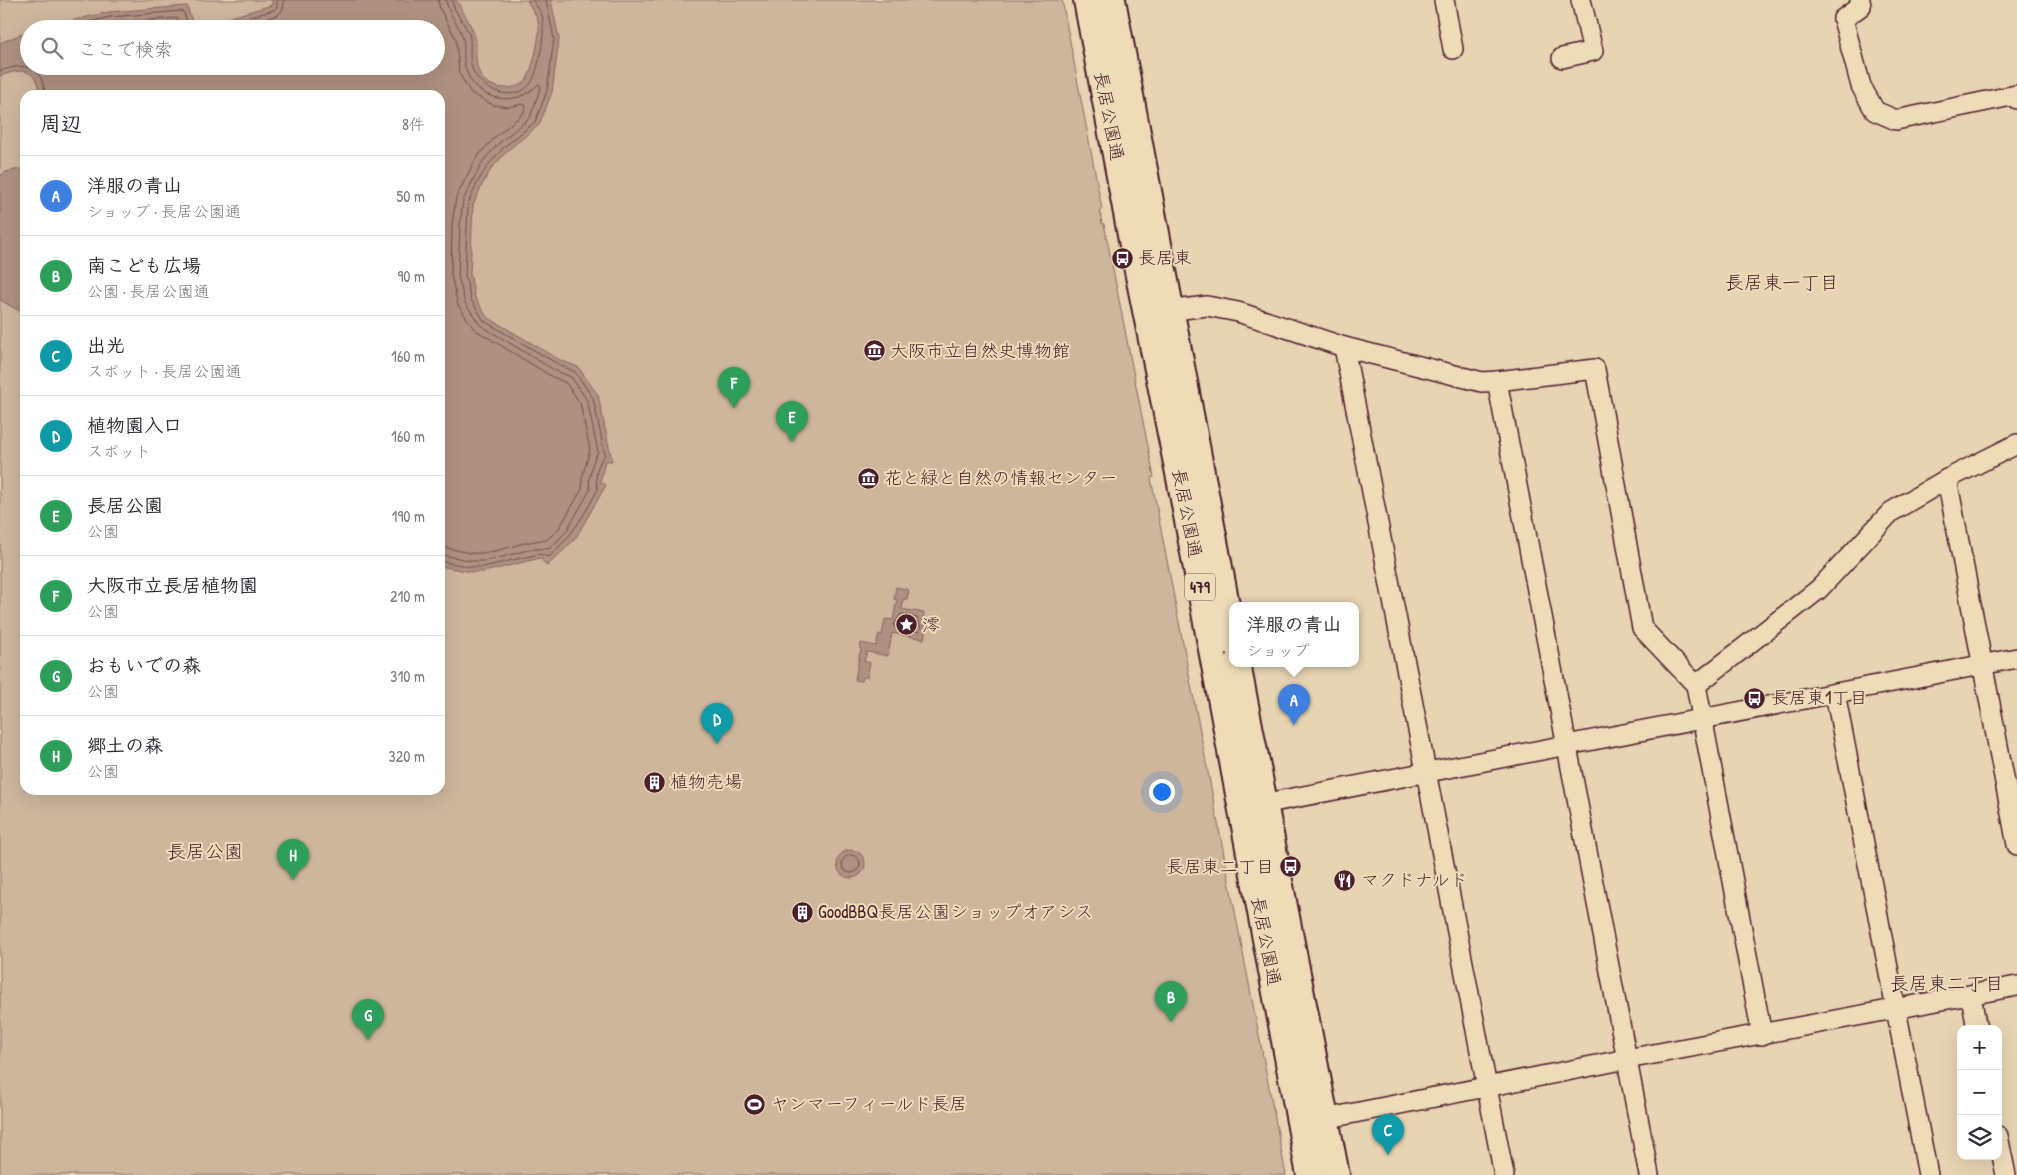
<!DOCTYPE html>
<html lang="ja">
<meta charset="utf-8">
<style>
:root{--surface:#fff;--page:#f2f2f3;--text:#2b2b33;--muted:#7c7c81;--line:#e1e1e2;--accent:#4a1f2b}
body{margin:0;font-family:"Patrick Hand","Klee One",sans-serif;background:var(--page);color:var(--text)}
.controls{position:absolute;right:15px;bottom:15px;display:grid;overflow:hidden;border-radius:10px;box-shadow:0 5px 20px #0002}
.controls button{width:45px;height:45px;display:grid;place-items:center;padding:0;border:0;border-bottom:1px solid var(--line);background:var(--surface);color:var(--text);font:25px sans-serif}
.you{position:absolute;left:1161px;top:791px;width:18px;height:18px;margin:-12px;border:4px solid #fff;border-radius:50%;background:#1a73e8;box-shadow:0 0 0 8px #1a73e833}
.badge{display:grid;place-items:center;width:32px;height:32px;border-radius:50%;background:var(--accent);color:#fff;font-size:16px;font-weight:700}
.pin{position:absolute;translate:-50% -41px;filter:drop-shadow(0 1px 2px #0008)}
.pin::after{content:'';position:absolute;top:26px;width:18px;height:15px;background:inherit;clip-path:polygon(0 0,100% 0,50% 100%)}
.popup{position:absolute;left:1229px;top:602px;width:130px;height:65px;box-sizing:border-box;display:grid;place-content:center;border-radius:10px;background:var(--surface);filter:drop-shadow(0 1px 4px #0005);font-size:16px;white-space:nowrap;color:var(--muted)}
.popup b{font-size:19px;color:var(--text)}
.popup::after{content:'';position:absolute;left:50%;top:100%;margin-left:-10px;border:10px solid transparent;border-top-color:var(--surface)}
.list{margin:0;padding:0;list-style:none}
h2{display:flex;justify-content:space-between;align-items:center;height:65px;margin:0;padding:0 20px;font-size:21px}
h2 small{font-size:16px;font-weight:400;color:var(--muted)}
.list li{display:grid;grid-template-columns:32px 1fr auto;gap:15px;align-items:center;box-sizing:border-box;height:80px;padding:0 20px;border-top:1px solid var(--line)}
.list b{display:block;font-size:19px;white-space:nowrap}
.list p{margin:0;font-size:16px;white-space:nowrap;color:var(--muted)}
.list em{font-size:16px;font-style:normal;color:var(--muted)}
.icon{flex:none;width:28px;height:28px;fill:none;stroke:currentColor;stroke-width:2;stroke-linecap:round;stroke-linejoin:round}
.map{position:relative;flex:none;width:2017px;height:1175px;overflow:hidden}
.search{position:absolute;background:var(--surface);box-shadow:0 5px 20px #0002;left:20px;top:20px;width:425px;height:55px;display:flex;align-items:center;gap:12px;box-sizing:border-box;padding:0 18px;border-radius:28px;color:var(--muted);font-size:19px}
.panel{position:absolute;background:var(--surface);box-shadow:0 5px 20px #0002;left:20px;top:90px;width:425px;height:705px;border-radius:15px}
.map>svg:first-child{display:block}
.green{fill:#cdb69c;stroke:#8c6a64;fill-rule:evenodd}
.water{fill:#ae9181;stroke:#86635f}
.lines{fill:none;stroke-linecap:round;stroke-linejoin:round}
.shore{stroke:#724d4d;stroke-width:1}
.minor-casing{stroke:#4a1f2b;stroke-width:22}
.highway-casing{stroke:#4a1f2b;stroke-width:30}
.minor{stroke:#eedcb9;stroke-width:19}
.highway{stroke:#eedcb9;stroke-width:26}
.labels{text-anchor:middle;stroke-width:4;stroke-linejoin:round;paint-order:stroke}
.shield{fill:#eedcb9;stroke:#7b5856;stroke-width:1}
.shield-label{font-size:16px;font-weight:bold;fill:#4a1f2b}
.street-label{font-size:18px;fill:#4a1f2b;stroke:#eedcb9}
.poi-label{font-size:18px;fill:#4a1f2b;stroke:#eedcb9;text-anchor:start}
.neighbourhood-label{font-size:19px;fill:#4a1f2b;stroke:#eedcb9}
</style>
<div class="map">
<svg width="2017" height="1175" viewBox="0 0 2017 1175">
<rect width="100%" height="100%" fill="#e7d4b3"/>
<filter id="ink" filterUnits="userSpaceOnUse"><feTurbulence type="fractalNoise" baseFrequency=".02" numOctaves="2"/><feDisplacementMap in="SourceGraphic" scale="10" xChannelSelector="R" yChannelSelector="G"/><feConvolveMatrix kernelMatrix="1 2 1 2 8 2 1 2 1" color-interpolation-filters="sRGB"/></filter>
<g filter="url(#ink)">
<path class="green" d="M0,0h1062l40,209 -2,1 2,14h2l50,253 -3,1 135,697h-1286zM29,29h407v37h-407zM25,95h415v695h-415z"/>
<g class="water">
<path d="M272,0h184c6,10 14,22 18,34 5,16 -3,33 11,47 11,9 33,10 42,-2 5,-8 13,-42 12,-52 -1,-12 -7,-16 -12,-27h24l8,39 -7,53 -13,33 -31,25 -17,19 -9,16 -9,20 -3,69 5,24 12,19 73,43 18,7 20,28 14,66h-7l-5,21 6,3 -31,54 -28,27 -7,-8 -56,14h-13l-31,-6v-471h-400c-4,-28 -17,-27 -40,-19v-33l29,-12v35h407v-37h-400l73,-17 78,-6 7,22 78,-23z"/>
<polygon points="25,168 25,314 0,300 0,176 6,172"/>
<polygon points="896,587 909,590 907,599 903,599 902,609 924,613 923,623 927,624 924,639 892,633 888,656 867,652 864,661 870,663 867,677 863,677 862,681 855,680 860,652 862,651 860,649 861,643 876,646 879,634 882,635 885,619 893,620 897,600 894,599"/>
<circle cx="851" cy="864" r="14"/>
</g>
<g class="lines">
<g class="shore">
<path d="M438,0l2,9 16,30 3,34 12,20 22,12 15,2 15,-3 3,2 -3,8 -28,23 -18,20 -21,40 -4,27 -1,51 7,30 16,24 77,47 15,7 14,20 10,47 -8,28v11l-22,38 -13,13c-22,0 -43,11 -65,13 -14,2 -28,-5 -42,-6"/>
<path d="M452,0c1,11 13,23 17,34 3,11 -1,23 3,34 7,22 42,37 59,15 8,-12 15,-53 11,-67 -1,-6 -7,-11 -9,-16"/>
<polyline points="57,29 110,17 182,11 184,13 189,29"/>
<polyline points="85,29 111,23 177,18 182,29"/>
<polyline points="208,29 274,10 277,7 277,0"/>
<polyline points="231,29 278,15 283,9 284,0"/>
<path d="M0,71c25,-9 43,-6 45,24"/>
<path d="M440,555c15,1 28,7 43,6 22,-2 44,-15 66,-12l17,-17 24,-42 -1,-11 5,-20 4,-7 -11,-52 -16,-23 -17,-7 -74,-45 -15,-22 -7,-27 2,-51 3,-25 20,-39 17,-19 30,-24 11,-32 -3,-2c-21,25 -63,17 -72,-14 -4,-11 0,-24 -4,-35 -4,-11 -15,-23 -16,-35"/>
<path d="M440,561l31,6h12l56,-13 10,3c23,-22 34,-39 49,-68 -4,-10 -1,-27 7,-34l-12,-57 -18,-26 -17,-8 -74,-43 -13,-21 -6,-25 3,-71 9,-21 11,-18 16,-18 31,-25 12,-31 7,-52 -8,-39"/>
<polygon points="901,614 917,618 921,628 920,632 895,628 894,625"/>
<circle cx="851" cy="864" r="9"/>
</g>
<defs>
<g id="minor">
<polyline points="1444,0 1453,49"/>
<polyline points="1860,0 1861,6 1843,19 1861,86 1875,111 1896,120 2016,95 2017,99"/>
<polyline points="1562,58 1593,51 1581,0"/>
<polyline points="1158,312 1207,306 1238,312 1344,347 1482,382 1497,381 1649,1175"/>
<polyline points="1344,347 1504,1175"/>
<polyline points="1497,381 1595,369 1642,628 1696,685 1819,589 1891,512 1947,479 2017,444"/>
<polyline points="1947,479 2017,845"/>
<polyline points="1696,685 1762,1035"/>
<polyline points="1835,693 1928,1175"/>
<polyline points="1252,806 2017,658"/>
<polyline points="1971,996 1977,1029"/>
<polyline points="1314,1121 1627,1059 2017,986"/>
<polyline points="1998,1136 2006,1175"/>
</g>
<g id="highway">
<polyline points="1087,0 1135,256 1181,483 1310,1175"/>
<polyline points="1112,0 1233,642"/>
<polyline points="1237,664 1336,1175"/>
</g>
</defs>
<use href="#minor" class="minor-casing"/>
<use href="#highway" class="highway-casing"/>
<use href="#minor" class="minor"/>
<use href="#highway" class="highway"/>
</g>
</g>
<defs>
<symbol id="bus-disc" viewBox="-11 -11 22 22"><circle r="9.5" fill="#4a1f2b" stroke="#eedcb9"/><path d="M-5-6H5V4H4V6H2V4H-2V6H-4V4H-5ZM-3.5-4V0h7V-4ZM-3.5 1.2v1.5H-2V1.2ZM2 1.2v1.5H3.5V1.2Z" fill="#fff"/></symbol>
<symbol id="museum-disc" viewBox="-11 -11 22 22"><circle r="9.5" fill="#4a1f2b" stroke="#eedcb9"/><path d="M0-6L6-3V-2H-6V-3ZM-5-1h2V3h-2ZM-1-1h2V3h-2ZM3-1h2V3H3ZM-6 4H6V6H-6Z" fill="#fff"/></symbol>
<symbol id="sight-disc" viewBox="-11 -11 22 22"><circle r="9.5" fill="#4a1f2b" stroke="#eedcb9"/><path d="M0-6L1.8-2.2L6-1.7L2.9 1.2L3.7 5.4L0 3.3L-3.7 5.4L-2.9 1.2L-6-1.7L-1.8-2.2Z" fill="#fff"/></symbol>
<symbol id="building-disc" viewBox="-11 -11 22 22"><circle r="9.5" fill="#4a1f2b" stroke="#eedcb9"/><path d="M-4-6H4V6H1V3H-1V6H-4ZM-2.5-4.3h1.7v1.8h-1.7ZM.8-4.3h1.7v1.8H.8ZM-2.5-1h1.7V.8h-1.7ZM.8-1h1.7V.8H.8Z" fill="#fff"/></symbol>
<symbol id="restaurant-disc" viewBox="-11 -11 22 22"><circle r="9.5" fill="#4a1f2b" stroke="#eedcb9"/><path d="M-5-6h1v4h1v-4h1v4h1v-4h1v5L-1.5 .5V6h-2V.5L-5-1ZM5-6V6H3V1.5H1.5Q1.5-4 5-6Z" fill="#fff"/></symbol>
<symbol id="stadium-disc" viewBox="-11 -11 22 22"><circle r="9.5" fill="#4a1f2b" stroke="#eedcb9"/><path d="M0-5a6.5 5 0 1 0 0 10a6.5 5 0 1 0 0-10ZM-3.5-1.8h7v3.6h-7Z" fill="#fff"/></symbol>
</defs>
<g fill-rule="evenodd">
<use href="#bus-disc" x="1110" y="246" width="25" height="25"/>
<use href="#museum-disc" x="862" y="338" width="25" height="25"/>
<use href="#museum-disc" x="856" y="466" width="25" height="25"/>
<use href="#sight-disc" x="894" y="612" width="25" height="25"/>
<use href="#bus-disc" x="1742" y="686" width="25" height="25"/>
<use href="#building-disc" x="642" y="770" width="25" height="25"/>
<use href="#bus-disc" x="1278" y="854" width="25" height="25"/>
<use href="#restaurant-disc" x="1332" y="868" width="25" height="25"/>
<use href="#building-disc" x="790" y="900" width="25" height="25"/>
<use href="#stadium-disc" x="742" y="1092" width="25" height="25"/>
</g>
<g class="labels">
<rect class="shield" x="1185" y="573.5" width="30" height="27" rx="4"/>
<g class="shield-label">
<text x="1200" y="593">479</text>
</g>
<g class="street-label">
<text transform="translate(1109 116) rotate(79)" y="6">長居公園通</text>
<text transform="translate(1187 513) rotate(79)" y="6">長居公園通</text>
<text transform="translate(1266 941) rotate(79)" y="6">長居公園通</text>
</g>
<g class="poi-label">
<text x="1138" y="264">長居東</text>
<text x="890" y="357">大阪市立自然史博物館</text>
<text x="884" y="484">花と緑と自然の情報センター</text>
<text x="922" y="631">澪</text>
<text x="1771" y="704">長居東1丁目</text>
<text x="670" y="788">植物売場</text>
<text x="1274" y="873" text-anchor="end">長居東二丁目</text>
<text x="1361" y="886">マクドナルド</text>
<text x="818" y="918">GoodBBQ長居公園ショップオアシス</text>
<text x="771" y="1110">ヤンマーフィールド長居</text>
</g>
<g class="neighbourhood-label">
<text x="1782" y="289">長居東一丁目</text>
<text x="205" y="858">長居公園</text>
<text x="1947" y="990">長居東二丁目</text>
</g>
</g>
</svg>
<div class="controls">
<button>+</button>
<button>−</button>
<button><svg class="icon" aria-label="layers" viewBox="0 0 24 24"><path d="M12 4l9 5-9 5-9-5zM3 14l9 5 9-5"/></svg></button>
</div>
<div class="you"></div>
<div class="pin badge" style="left:1294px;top:725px;background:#3f7fe0">A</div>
<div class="popup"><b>洋服の青山</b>ショップ</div>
<div class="pin badge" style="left:1171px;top:1022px;background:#2e9e5b">B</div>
<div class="pin badge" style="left:1388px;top:1155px;background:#0f9aa8">C</div>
<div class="pin badge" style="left:717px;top:744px;background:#0f9aa8">D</div>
<div class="pin badge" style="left:792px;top:442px;background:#2e9e5b">E</div>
<div class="pin badge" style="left:734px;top:408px;background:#2e9e5b">F</div>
<div class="pin badge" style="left:368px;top:1040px;background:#2e9e5b">G</div>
<div class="pin badge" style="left:293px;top:880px;background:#2e9e5b">H</div>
<div class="search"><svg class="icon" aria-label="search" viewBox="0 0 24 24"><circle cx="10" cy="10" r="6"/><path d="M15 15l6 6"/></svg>ここで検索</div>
<section class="panel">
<h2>周辺<small>8件</small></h2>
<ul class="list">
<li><span class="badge" style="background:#3f7fe0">A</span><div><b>洋服の青山</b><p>ショップ · 長居公園通</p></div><em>50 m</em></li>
<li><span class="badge" style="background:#2e9e5b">B</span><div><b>南こども広場</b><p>公園 · 長居公園通</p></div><em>90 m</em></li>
<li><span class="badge" style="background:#0f9aa8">C</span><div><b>出光</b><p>スポット · 長居公園通</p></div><em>160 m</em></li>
<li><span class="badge" style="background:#0f9aa8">D</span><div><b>植物園入口</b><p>スポット</p></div><em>160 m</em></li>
<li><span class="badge" style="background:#2e9e5b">E</span><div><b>長居公園</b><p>公園</p></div><em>190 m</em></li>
<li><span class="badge" style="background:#2e9e5b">F</span><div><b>大阪市立長居植物園</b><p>公園</p></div><em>210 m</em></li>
<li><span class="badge" style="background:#2e9e5b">G</span><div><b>おもいでの森</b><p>公園</p></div><em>310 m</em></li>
<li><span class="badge" style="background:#2e9e5b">H</span><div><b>郷土の森</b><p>公園</p></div><em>320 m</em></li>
</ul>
</section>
</div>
